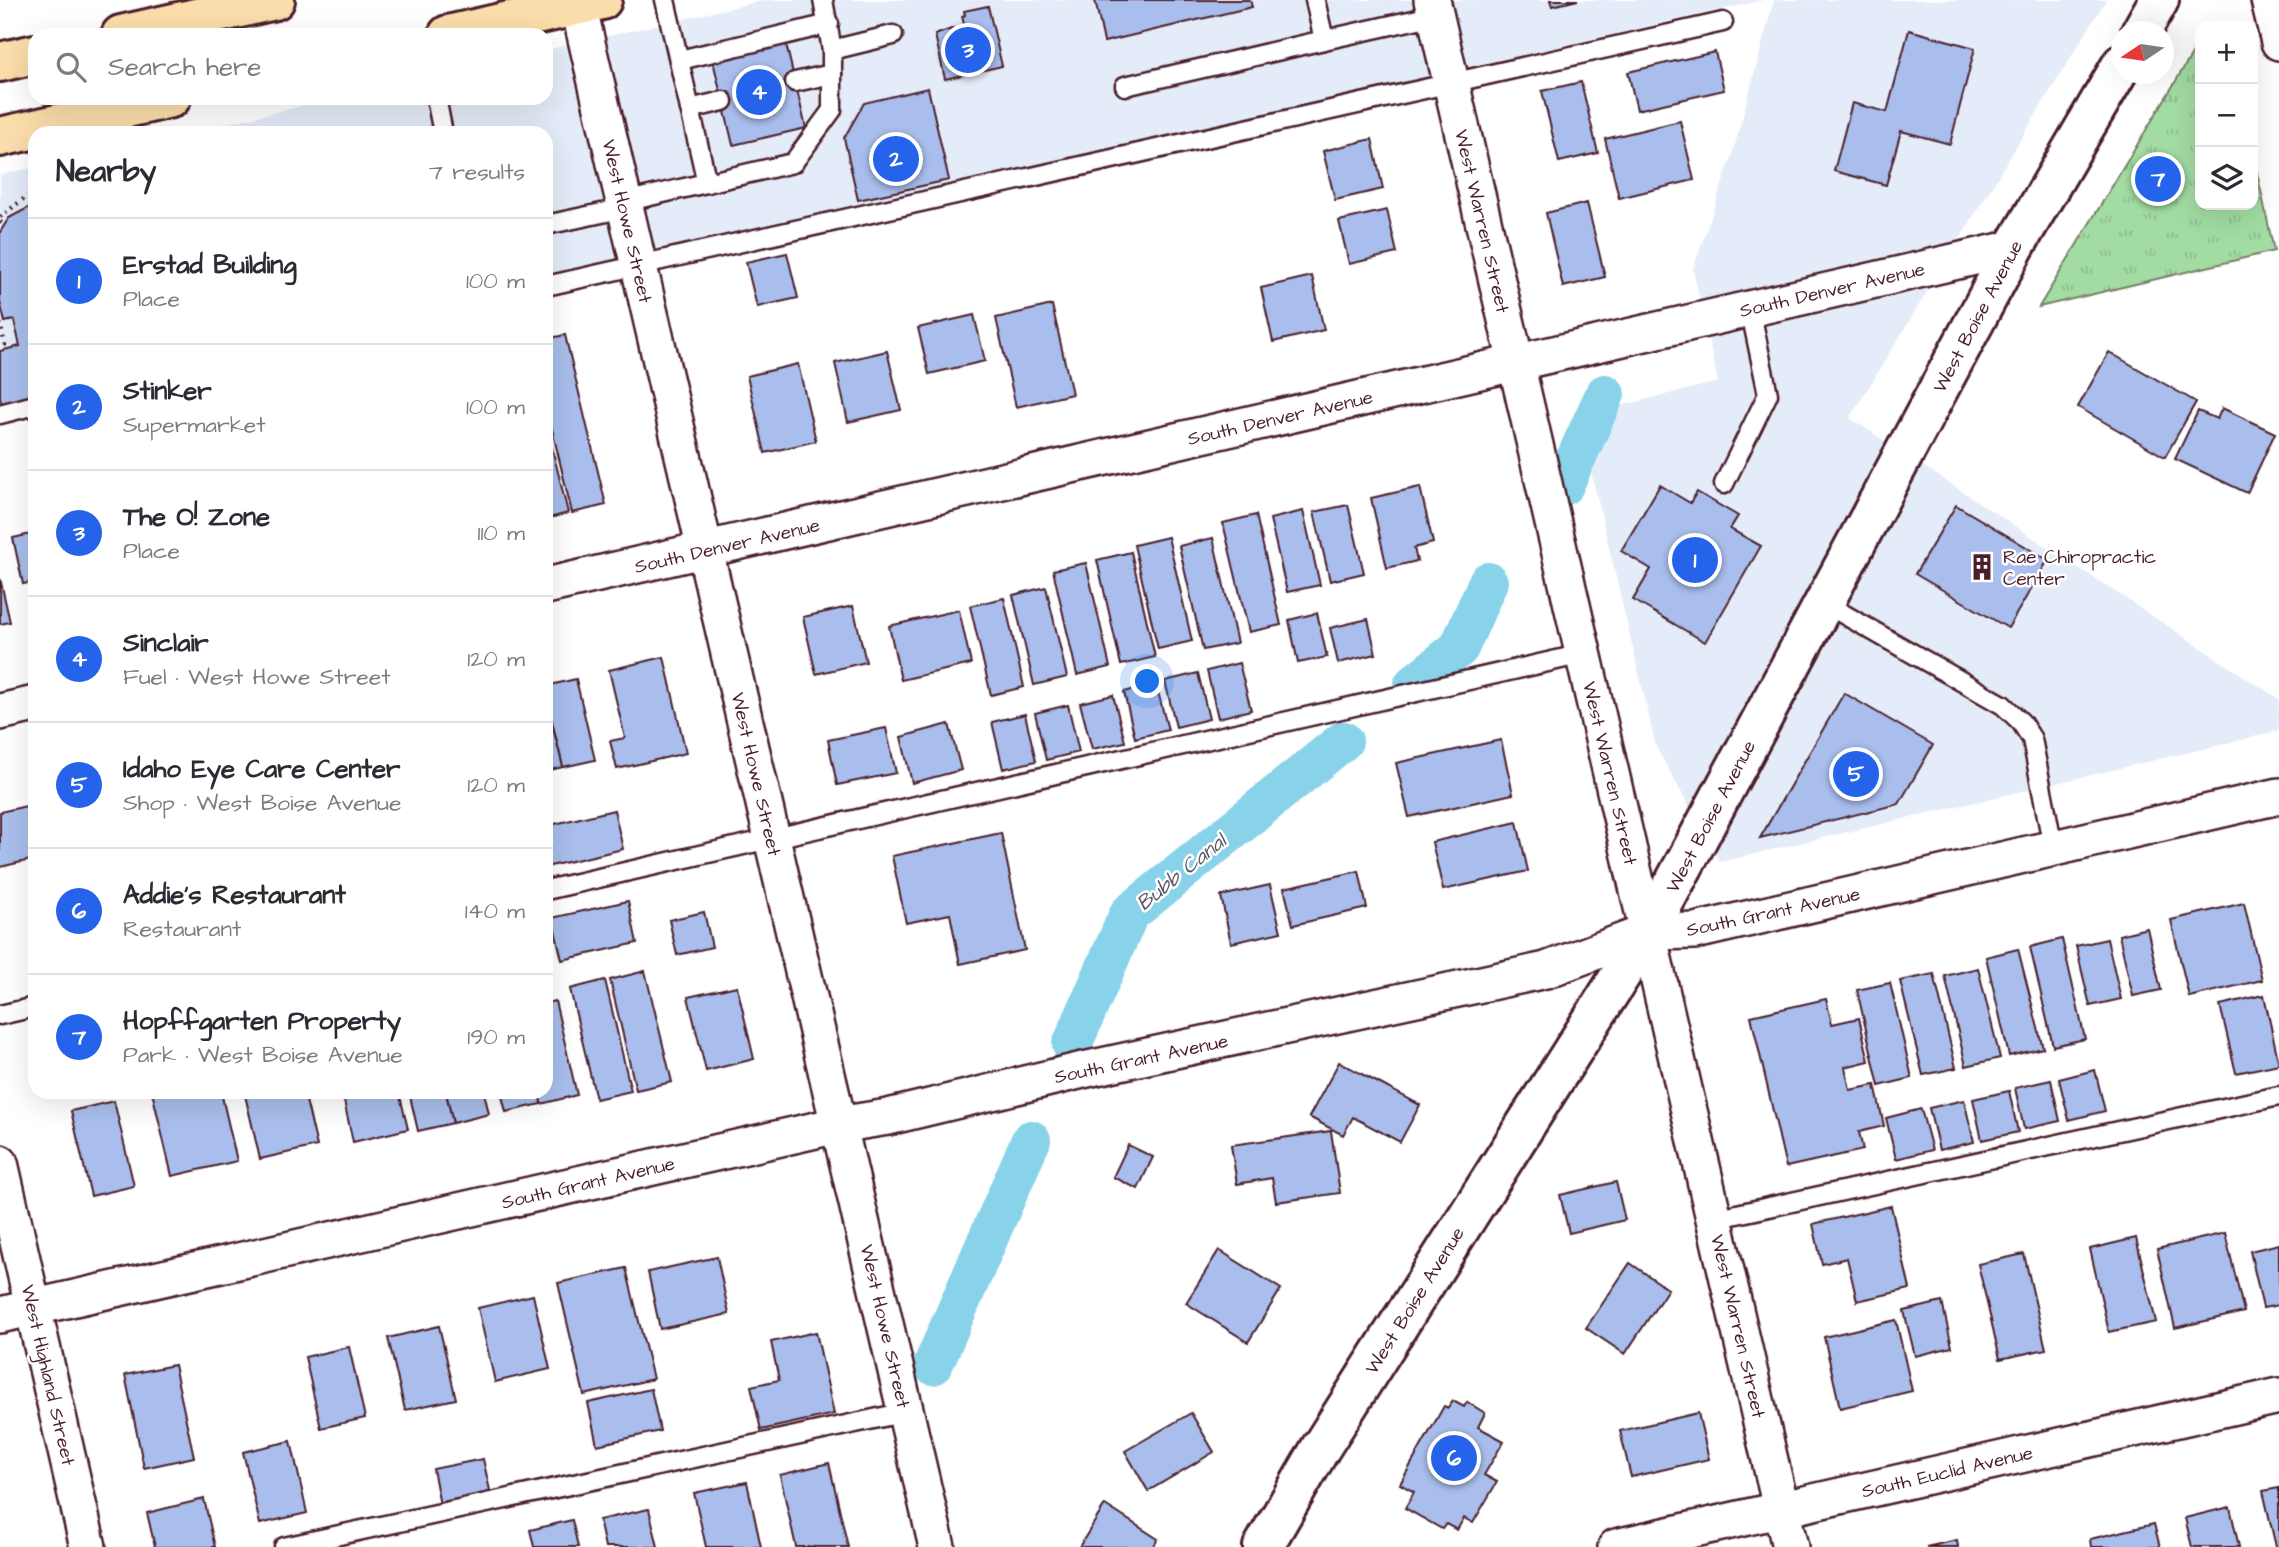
<!DOCTYPE html>
<meta charset="utf-8">
<style>
:root{--surface:#fff;--page:#f2f2f3;--text:#2b2b33;--muted:#7c7c81;--line:#e1e1e2;--accent:#2563eb}
body{margin:0;font-family:"Architects Daughter",sans-serif;background:var(--page);color:var(--text)}
.controls{position:absolute;right:21px;top:21px;display:grid;overflow:hidden;border-radius:14px;box-shadow:0 7px 28px #0002}
.controls button{width:63px;height:63px;display:grid;place-items:center;padding:0;border:0;border-bottom:2px solid var(--line);background:var(--surface);color:var(--text);font:35px sans-serif}
.compass{position:absolute;left:2111px;top:21px;width:63px;height:63px;border-radius:50%;background:var(--surface);box-shadow:0 7px 28px #0002;rotate:257deg}
.you{position:absolute;left:1148px;top:682px;width:24px;height:24px;margin:-18px;border:5px solid #fff;border-radius:50%;background:#1a73e8;box-shadow:0 0 0 10px #1a73e833}
.badge{display:grid;place-items:center;width:46px;height:46px;border-radius:50%;background:var(--accent);color:#fff;font-size:23px;font-weight:700}
.pin{position:absolute;translate:-50% -50%;border:4px solid #fff;box-shadow:0 2px 7px #0006}
.list{margin:0;padding:0;list-style:none}
h2{display:flex;justify-content:space-between;align-items:center;height:91px;margin:0;padding:0 28px;font-size:30px}
h2 small{font-size:23px;font-weight:400;color:var(--muted)}
.list li{display:grid;grid-template-columns:46px 1fr auto;gap:21px;align-items:center;box-sizing:border-box;height:126px;padding:0 28px;border-top:2px solid var(--line)}
.list b{display:block;font-size:26px;white-space:nowrap}
.list p{margin:0;font-size:23px;white-space:nowrap;color:var(--muted)}
.list em{font-size:23px;font-style:normal;color:var(--muted)}
.icon{flex:none;width:38px;height:38px;fill:none;stroke:currentColor;stroke-width:2;stroke-linecap:round;stroke-linejoin:round}
.map{position:relative;flex:none;width:2279px;height:1547px;overflow:hidden}
.search{position:absolute;background:var(--surface);box-shadow:0 7px 28px #0002;left:28px;top:28px;width:525px;height:77px;display:flex;align-items:center;gap:18px;box-sizing:border-box;padding:0 24px;border-radius:21px;color:var(--muted);font-size:26px}
.panel{position:absolute;background:var(--surface);box-shadow:0 7px 28px #0002;left:28px;top:126px;width:525px;height:973px;border-radius:21px}
.map>svg:first-child{display:block}
.built{fill:#e5ecf9}
.park{fill:url(#park-tufts);stroke:#767e66;stroke-width:2}
.lines{fill:none;stroke-linecap:round;stroke-linejoin:round}
.canal{stroke:#88d3e9;stroke-width:40}
.building{fill:#a9beec;stroke:#4a1f2b;stroke-width:2}
.service-casing{stroke:#4a1f2b;stroke-width:23}
.minor-casing{stroke:#4a1f2b;stroke-width:40}
.tertiary-casing{stroke:#4a1f2b;stroke-width:44}
.primary-casing{stroke:#4a1f2b;stroke-width:44}
.path{stroke:#4a1f2b;stroke-width:4.5;stroke-dasharray:2 5;stroke-linecap:butt}
.service{stroke:#fff;stroke-width:18}
.minor{stroke:#fff;stroke-width:35}
.tertiary{stroke:#fff;stroke-width:38}
.primary{stroke:#fbddab;stroke-width:38}
.labels{text-anchor:middle;stroke-width:5;stroke-linejoin:round;paint-order:stroke}
.street-label{font-size:19px;fill:#4a1f2b;stroke:#fff}
.poi-label{font-size:19px;fill:#4a1f2b;stroke:#fff;text-anchor:start}
.water-label{font-size:21px;font-style:italic;fill:#5d5564;stroke:#fff}
</style>
<div class="map">
<svg width="2279" height="1547" viewBox="0 0 2279 1547">
<defs>
<pattern id="park-tufts" width="24" height="20" patternUnits="userSpaceOnUse" patternTransform="scale(1.75)"><rect width="24" height="20" fill="#a2dca2"/><path d="M3 7l-1-3M5 7V3M7 7l1-3M15 17l-1-3M17 17v-4M19 17l1-3" fill="none" stroke="#8dbc8c"/></pattern>
</defs>
<rect width="100%" height="100%" fill="#fff"/>
<filter id="ink" filterUnits="userSpaceOnUse"><feTurbulence type="fractalNoise" baseFrequency=".0143" numOctaves="2"/><feDisplacementMap in="SourceGraphic" scale="14" xChannelSelector="R" yChannelSelector="G"/><feConvolveMatrix kernelMatrix="1 2 1 2 8 2 1 2 1" color-interpolation-filters="sRGB"/></filter>
<g filter="url(#ink)">
<g class="built">
<polygon points="766,0 1764,0 546,276 546,133 184,133 337,98 546,98 546,50"/>
<polygon points="1774,0 2106,0 1850,418 2279,699 2279,731 1720,862 1656,747 1578,416 1718,382 1693,269 1732,156"/>
<polygon points="35,167 35,399 0,407 0,175"/>
</g>
<polygon class="park" points="2200,41 2200,205 2253,205 2253,154 2274,251 2039,307"/>
<g class="lines">
<g class="canal">
<polyline points="1564,485 1605,394"/>
<polyline points="1414,684 1459,648 1488,582"/>
<polyline points="1072,1045 1129,914 1343,741"/>
<polyline points="933,1365 1031,1140"/>
</g>
</g>
<g class="building">
<polygon points="1095,0 1250,0 1252,7 1104,42"/>
<polygon points="1550,0 1578,0 1552,6"/>
<polygon points="988,6 1002,66 945,79 935,35 954,28 955,31 965,29 962,16 965,15 964,11"/>
<polygon points="1909,30 1975,48 1950,144 1901,131 1886,185 1834,171 1852,103 1887,112"/>
<polygon points="786,44 806,128 733,145 713,61"/>
<polygon points="1715,52 1724,90 1637,110 1628,72"/>
<polygon points="1581,82 1598,153 1559,162 1542,91"/>
<polygon points="928,88 949,180 858,200 844,138 864,103"/>
<polygon points="1680,121 1694,180 1619,198 1605,139"/>
<polygon points="1372,139 1383,189 1335,200 1323,151"/>
<polygon points="35,202 35,400 2,408 0,397 0,351 20,346 14,320 5,322 0,302 0,232 9,218 32,206 32,203"/>
<polygon points="1587,203 1605,277 1563,287 1546,213"/>
<polygon points="1387,210 1397,253 1349,264 1339,221"/>
<polygon points="787,253 798,298 757,307 746,262"/>
<polygon points="1312,276 1324,330 1273,342 1261,288"/>
<polygon points="1052,305 1072,394 1016,407 996,318"/>
<polygon points="974,315 985,361 929,374 918,328"/>
<polygon points="565,335 606,505 572,513 546,404 546,339"/>
<polygon points="887,351 901,410 848,422 835,363"/>
<polygon points="2109,352 2196,402 2165,457 2078,407"/>
<polygon points="798,364 816,441 765,453 747,376"/>
<polygon points="2222,408 2275,433 2247,493 2175,459 2198,411 2217,419"/>
<polygon points="546,423 568,513 546,519"/>
<polygon points="1660,485 1690,503 1697,492 1738,516 1730,529 1761,546 1705,642 1633,600 1651,569 1621,551"/>
<polygon points="1420,487 1433,543 1414,548 1417,561 1387,568 1371,498"/>
<polygon points="1348,505 1364,573 1330,581 1314,512"/>
<polygon points="1956,505 2048,560 2008,628 1915,574"/>
<polygon points="1303,511 1320,585 1287,592 1270,519"/>
<polygon points="1256,515 1281,625 1249,632 1223,523"/>
<polygon points="35,533 35,582 23,584 13,538"/>
<polygon points="1168,537 1192,641 1158,649 1134,545"/>
<polygon points="1213,538 1237,643 1203,650 1179,546"/>
<polygon points="1131,552 1155,657 1121,665 1097,560"/>
<polygon points="1086,563 1110,667 1077,675 1053,570"/>
<polygon points="0,578 10,622 0,624"/>
<polygon points="1046,587 1067,677 1034,685 1013,595"/>
<polygon points="1004,598 1024,687 991,695 970,606"/>
<polygon points="853,606 866,662 816,674 803,617"/>
<polygon points="959,610 971,664 901,680 889,626"/>
<polygon points="1317,613 1327,657 1298,663 1289,620"/>
<polygon points="1368,619 1376,654 1338,663 1330,628"/>
<polygon points="664,657 686,753 617,769 610,741 625,738 609,670"/>
<polygon points="1239,663 1251,710 1218,718 1207,671"/>
<polygon points="1198,673 1209,719 1176,727 1165,681"/>
<polygon points="576,679 595,760 563,767 546,696 546,686"/>
<polygon points="1156,684 1168,730 1135,738 1124,692"/>
<polygon points="1844,693 1933,745 1899,804 1760,838"/>
<polygon points="1113,695 1125,742 1092,749 1080,703"/>
<polygon points="1068,705 1079,752 1046,760 1035,713"/>
<polygon points="546,711 549,711 563,767 546,771"/>
<polygon points="1025,714 1036,761 1003,769 992,722"/>
<polygon points="949,724 961,770 912,783 901,737"/>
<polygon points="886,728 896,773 837,785 828,740"/>
<polygon points="1501,740 1513,794 1409,817 1396,763"/>
<polygon points="35,804 35,859 0,867 0,812"/>
<polygon points="614,810 623,849 546,867 546,826"/>
<polygon points="1517,822 1528,871 1443,890 1432,842"/>
<polygon points="1001,833 1025,950 960,964 950,914 906,923 892,856"/>
<polygon points="1359,871 1367,908 1293,925 1284,888"/>
<polygon points="1270,885 1281,932 1231,943 1221,896"/>
<polygon points="628,901 637,943 562,960 552,918"/>
<polygon points="2244,903 2262,980 2189,997 2171,920"/>
<polygon points="704,912 712,947 677,955 669,920"/>
<polygon points="2147,928 2161,990 2133,996 2119,935"/>
<polygon points="2062,939 2085,1039 2053,1046 2030,947"/>
<polygon points="2107,939 2121,999 2090,1006 2076,946"/>
<polygon points="2018,949 2043,1048 2009,1056 1986,957"/>
<polygon points="1978,968 2000,1058 1966,1066 1945,976"/>
<polygon points="645,971 672,1082 636,1090 610,980"/>
<polygon points="1934,974 1956,1068 1923,1075 1900,981"/>
<polygon points="605,980 631,1091 596,1099 570,989"/>
<polygon points="1890,983 1912,1078 1879,1086 1857,990"/>
<polygon points="737,986 754,1059 706,1071 688,997"/>
<polygon points="2264,995 2279,1064 2236,1073 2220,1005"/>
<polygon points="1826,999 1832,1024 1859,1018 1869,1061 1845,1067 1850,1090 1875,1085 1884,1126 1859,1132 1863,1150 1786,1167 1751,1016"/>
<polygon points="555,1001 577,1095 541,1104 539,1092 546,1092 546,1003"/>
<polygon points="1339,1062 1420,1105 1400,1142 1353,1117 1343,1135 1309,1117"/>
<polygon points="2095,1070 2105,1111 2069,1120 2059,1079"/>
<polygon points="2051,1080 2060,1121 2024,1129 2015,1088"/>
<polygon points="2009,1091 2018,1132 1982,1140 1973,1099"/>
<polygon points="152,1092 221,1092 237,1161 172,1176"/>
<polygon points="259,1092 304,1092 317,1146 260,1159 245,1095"/>
<polygon points="342,1092 399,1092 408,1129 353,1142"/>
<polygon points="409,1092 446,1092 453,1123 418,1131"/>
<polygon points="446,1092 484,1092 489,1114 453,1123"/>
<polygon points="501,1092 539,1092 541,1104 506,1112"/>
<polygon points="1964,1100 1974,1142 1939,1150 1929,1108"/>
<polygon points="114,1101 134,1186 91,1196 71,1111"/>
<polygon points="1921,1109 1932,1150 1896,1159 1886,1118"/>
<polygon points="1331,1131 1340,1193 1276,1202 1272,1178 1237,1184 1231,1145"/>
<polygon points="1128,1145 1153,1157 1138,1189 1113,1177"/>
<polygon points="1616,1182 1625,1220 1569,1233 1560,1195"/>
<polygon points="1891,1206 1910,1289 1857,1301 1847,1258 1822,1264 1813,1224"/>
<polygon points="2225,1233 2244,1312 2175,1328 2157,1249"/>
<polygon points="2136,1238 2156,1322 2109,1332 2090,1249"/>
<polygon points="2279,1244 2279,1305 2263,1308 2250,1251"/>
<polygon points="1219,1250 1281,1289 1248,1342 1186,1303"/>
<polygon points="2024,1254 2046,1349 2000,1359 1978,1264"/>
<polygon points="717,1257 729,1314 660,1329 648,1272"/>
<polygon points="1630,1263 1668,1289 1625,1354 1586,1328"/>
<polygon points="626,1268 653,1379 584,1395 558,1283"/>
<polygon points="533,1295 550,1369 495,1382 478,1308"/>
<polygon points="1942,1302 1952,1347 1915,1356 1904,1311"/>
<polygon points="1896,1320 1912,1391 1840,1408 1824,1337"/>
<polygon points="439,1326 456,1399 405,1410 388,1338"/>
<polygon points="816,1332 834,1414 761,1430 751,1386 779,1380 771,1342"/>
<polygon points="349,1347 365,1418 321,1428 305,1357"/>
<polygon points="174,1365 194,1457 144,1468 125,1375"/>
<polygon points="651,1389 660,1431 597,1445 588,1403"/>
<polygon points="1453,1401 1464,1407 1467,1402 1485,1413 1478,1427 1504,1441 1484,1475 1497,1482 1473,1523 1464,1518 1457,1530 1446,1524 1442,1529 1405,1508 1414,1492 1400,1484 1444,1406 1448,1408"/>
<polygon points="1191,1413 1214,1452 1148,1491 1125,1451"/>
<polygon points="1698,1413 1709,1459 1631,1477 1620,1431"/>
<polygon points="291,1441 307,1513 260,1524 243,1452"/>
<polygon points="483,1459 491,1495 440,1505 433,1469"/>
<polygon points="829,1463 848,1547 796,1547 780,1475"/>
<polygon points="747,1482 761,1547 706,1547 694,1493"/>
<polygon points="2279,1488 2279,1547 2276,1547 2263,1491"/>
<polygon points="204,1499 215,1547 155,1547 147,1513"/>
<polygon points="1105,1505 1158,1539 1153,1547 1079,1547"/>
<polygon points="2230,1507 2239,1547 2192,1547 2185,1518"/>
<polygon points="649,1509 658,1547 605,1547 599,1520"/>
<polygon points="572,1520 578,1547 534,1547 530,1530"/>
<polygon points="2154,1524 2160,1547 2091,1547 2090,1539"/>
<polygon points="1957,1540 1958,1547 1926,1547"/>
</g>
<g class="lines">
<defs>
<g id="service">
<polyline points="665,0 707,183"/>
<polyline points="1324,40 1436,15"/>
<polyline points="832,50 893,35"/>
<polyline points="680,60 829,24"/>
<polyline points="795,82 832,74"/>
<polyline points="1125,86 1324,40 1315,0"/>
<polyline points="436,98 443,133"/>
<polyline points="690,109 723,101"/>
<polyline points="624,202 793,163 832,110 832,50 823,0"/>
<polyline points="546,225 625,208"/>
<polyline points="546,286 1723,22"/>
<polyline points="0,414 35,405"/>
<polyline points="1724,484 1768,394 1750,308"/>
<polyline points="1824,603 2003,705 2021,722 2032,739 2053,847"/>
<polyline points="546,890 1583,654"/>
<polyline points="0,1015 35,1007"/>
<polyline points="1714,1219 2279,1096"/>
<polyline points="284,1547 906,1412"/>
</g>
<g id="minor">
<polyline points="577,0 937,1547"/>
<polyline points="1432,0 1790,1547"/>
<polyline points="2269,0 2279,42"/>
<polyline points="546,586 2014,248"/>
<polyline points="0,712 35,704"/>
<polyline points="0,1163 88,1547"/>
<polyline points="0,1315 838,1125 888,1117 1083,1070 1546,970 1648,932 1695,931 2279,796"/>
<polyline points="1616,1547 2279,1396"/>
</g>
<g id="tertiary">
<polyline points="2141,32 2159,0"/>
<polyline points="1263,1547 1320,1449 1648,932 2014,248 2122,64"/>
</g>
<g id="primary">
<polyline points="121,35 275,0"/>
<polyline points="448,35 602,0"/>
<polyline points="0,62 35,54"/>
<polyline points="0,137 171,98"/>
</g>
</defs>
<use href="#service" class="service-casing"/>
<use href="#minor" class="minor-casing"/>
<use href="#tertiary" class="tertiary-casing"/>
<use href="#primary" class="primary-casing"/>
<g class="path">
<polyline points="0,217 29,195 35,184"/>
<polyline points="0,222 4,225"/>
<polyline points="0,323 5,345 0,347"/>
</g>
<use href="#service" class="service"/>
<use href="#minor" class="minor"/>
<use href="#tertiary" class="tertiary"/>
<use href="#primary" class="primary"/>
</g>
</g>
<defs>
<symbol id="building-bare" viewBox="-9 -9 18 18"><path d="M-4-6H4V6H1V3H-1V6H-4ZM-2.5-4.3h1.7v1.8h-1.7ZM.8-4.3h1.7v1.8H.8ZM-2.5-1h1.7V.8h-1.7ZM.8-1h1.7V.8H.8Z" fill="#4a1f2b" stroke="#fff" stroke-width="2.5" paint-order="stroke"/></symbol>
</defs>
<g fill-rule="evenodd">
<use href="#building-bare" x="1963" y="548" width="38" height="38"/>
</g>
<g class="labels">
<g class="street-label">
<text transform="translate(628 221) rotate(77)" y="7">West Howe Street</text>
<text transform="translate(1483 221) rotate(77)" y="7">West Warren Street</text>
<text transform="translate(1832 289) rotate(-13)" y="7">South Denver Avenue</text>
<text transform="translate(1977 316) rotate(-62)" y="7">West Boise Avenue</text>
<text transform="translate(1280 417) rotate(-13)" y="7">South Denver Avenue</text>
<text transform="translate(727 545) rotate(-13)" y="7">South Denver Avenue</text>
<text transform="translate(1611 773) rotate(77)" y="7">West Warren Street</text>
<text transform="translate(757 774) rotate(77)" y="7">West Howe Street</text>
<text transform="translate(1710 816) rotate(-62)" y="7">West Boise Avenue</text>
<text transform="translate(1773 911) rotate(-12)" y="7">South Grant Avenue</text>
<text transform="translate(1141 1058) rotate(-12)" y="7">South Grant Avenue</text>
<text transform="translate(588 1182) rotate(-13)" y="7">South Grant Avenue</text>
<text transform="translate(1414 1300) rotate(-58)" y="7">West Boise Avenue</text>
<text transform="translate(886 1326) rotate(77)" y="7">West Howe Street</text>
<text transform="translate(1739 1326) rotate(77)" y="7">West Warren Street</text>
<text transform="translate(49 1375) rotate(77)" y="7">West Highland Street</text>
<text transform="translate(1947 1471) rotate(-13)" y="7">South Euclid Avenue</text>
</g>
<g class="poi-label">
<text x="2003" y="563">Rae Chiropractic<tspan x="2003" dy="22">Center</tspan></text>
</g>
<g class="water-label">
<text transform="translate(1181 872) rotate(-39)" y="7">Bubb Canal</text>
</g>
</g>
</svg>
<div class="controls">
<button>+</button>
<button>−</button>
<button><svg class="icon" aria-label="layers" viewBox="0 0 24 24"><path d="M12 4l9 5-9 5-9-5zM3 14l9 5 9-5"/></svg></button>
</div>
<svg class="compass" viewBox="-18 -18 36 36"><path d="M0-13l5 13h-10z" fill="#e53935"/><path d="M0 13l5-13h-10z" fill="#7c7c81"/></svg>
<div class="you"></div>
<div class="pin badge" style="left:1695px;top:560px">1</div>
<div class="pin badge" style="left:896px;top:159px">2</div>
<div class="pin badge" style="left:968px;top:50px">3</div>
<div class="pin badge" style="left:759px;top:92px">4</div>
<div class="pin badge" style="left:1856px;top:774px">5</div>
<div class="pin badge" style="left:1454px;top:1458px">6</div>
<div class="pin badge" style="left:2158px;top:179px">7</div>
<div class="search"><svg class="icon" aria-label="search" viewBox="0 0 24 24"><circle cx="10" cy="10" r="6"/><path d="M15 15l6 6"/></svg>Search here</div>
<section class="panel">
<h2>Nearby<small>7 results</small></h2>
<ul class="list">
<li><span class="badge">1</span><div><b>Erstad Building</b><p>Place</p></div><em>100 m</em></li>
<li><span class="badge">2</span><div><b>Stinker</b><p>Supermarket</p></div><em>100 m</em></li>
<li><span class="badge">3</span><div><b>The O! Zone</b><p>Place</p></div><em>110 m</em></li>
<li><span class="badge">4</span><div><b>Sinclair</b><p>Fuel · West Howe Street</p></div><em>120 m</em></li>
<li><span class="badge">5</span><div><b>Idaho Eye Care Center</b><p>Shop · West Boise Avenue</p></div><em>120 m</em></li>
<li><span class="badge">6</span><div><b>Addie's Restaurant</b><p>Restaurant</p></div><em>140 m</em></li>
<li><span class="badge">7</span><div><b>Hopffgarten Property</b><p>Park · West Boise Avenue</p></div><em>190 m</em></li>
</ul>
</section>
</div>
